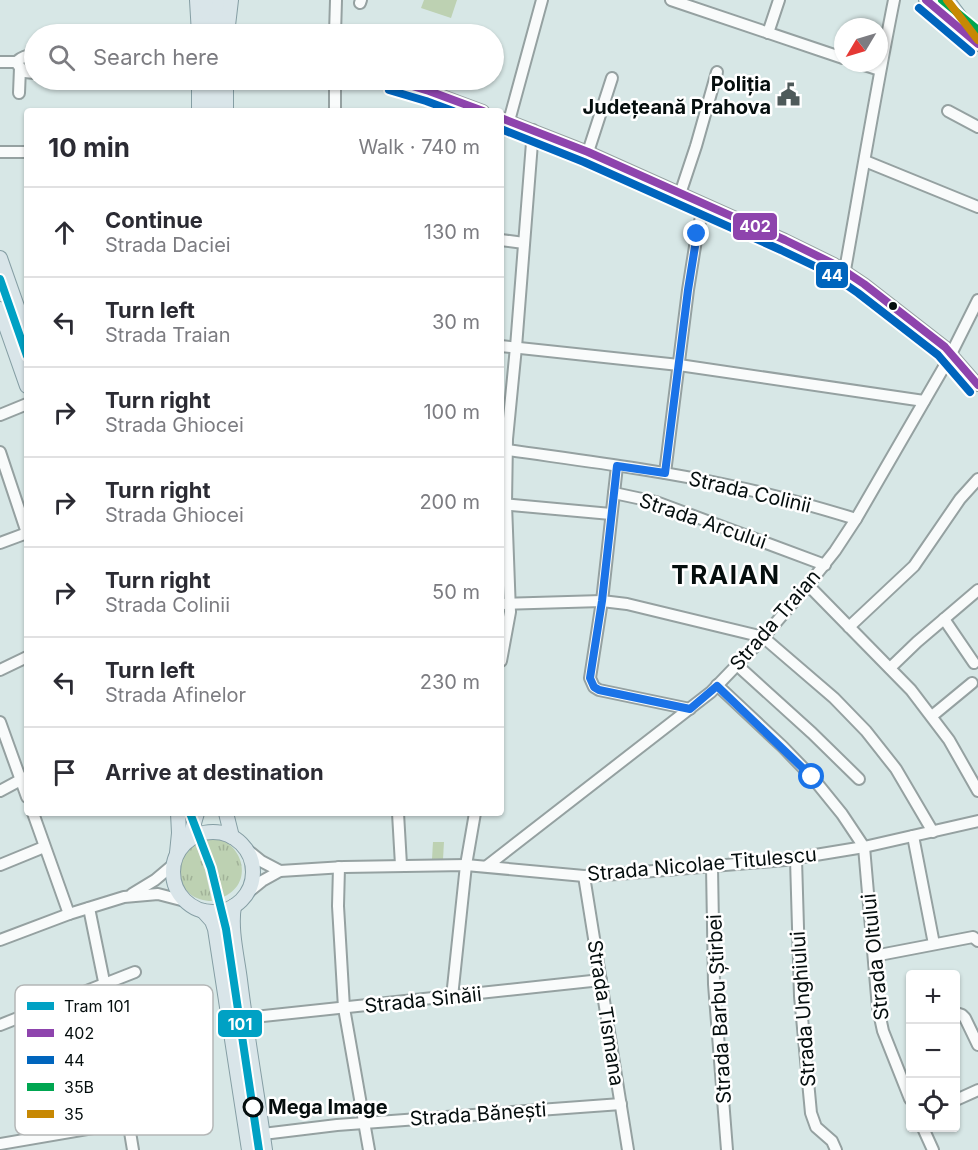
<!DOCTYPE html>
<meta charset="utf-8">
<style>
:root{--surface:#fff;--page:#f7f7f7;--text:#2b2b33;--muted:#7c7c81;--line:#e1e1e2}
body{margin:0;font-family:Inter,sans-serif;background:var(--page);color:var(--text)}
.controls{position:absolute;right:18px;bottom:18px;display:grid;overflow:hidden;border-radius:6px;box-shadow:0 2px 4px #0004}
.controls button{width:54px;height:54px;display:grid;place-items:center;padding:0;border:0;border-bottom:2px solid var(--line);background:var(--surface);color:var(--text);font:30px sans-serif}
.compass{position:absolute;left:834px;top:18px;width:54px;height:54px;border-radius:50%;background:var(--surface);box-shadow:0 2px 4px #0004;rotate:232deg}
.stop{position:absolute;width:18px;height:18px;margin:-14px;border:4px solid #1a73e8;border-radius:50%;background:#fff}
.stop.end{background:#1a73e8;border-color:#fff;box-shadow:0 2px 6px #0008}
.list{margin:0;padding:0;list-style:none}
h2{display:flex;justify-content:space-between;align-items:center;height:78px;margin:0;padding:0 24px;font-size:26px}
h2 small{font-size:20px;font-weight:400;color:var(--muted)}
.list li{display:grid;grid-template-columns:39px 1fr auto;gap:18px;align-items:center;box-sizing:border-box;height:90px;padding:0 24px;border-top:2px solid var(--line)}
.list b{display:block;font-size:22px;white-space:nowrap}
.list p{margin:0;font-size:20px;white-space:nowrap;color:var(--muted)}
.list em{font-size:20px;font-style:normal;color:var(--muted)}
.icon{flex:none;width:33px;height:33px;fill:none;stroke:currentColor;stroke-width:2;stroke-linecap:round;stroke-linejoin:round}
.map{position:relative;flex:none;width:978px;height:1150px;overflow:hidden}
.search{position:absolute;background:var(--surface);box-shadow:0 2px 4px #0004;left:24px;top:24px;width:480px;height:66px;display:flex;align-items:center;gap:15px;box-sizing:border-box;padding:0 21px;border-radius:33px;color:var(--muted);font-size:22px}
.panel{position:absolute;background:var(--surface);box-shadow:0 2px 4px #0004;left:24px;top:108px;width:480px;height:708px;border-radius:6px}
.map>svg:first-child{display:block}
.grass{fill:url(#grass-tufts)}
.garden{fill:#bdd1b2}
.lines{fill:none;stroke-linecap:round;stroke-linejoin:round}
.minor-casing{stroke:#95a1a1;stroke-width:14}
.major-casing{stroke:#859ea4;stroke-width:16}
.minor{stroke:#f9fbfb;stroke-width:10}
.major{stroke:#d9e5e9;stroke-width:14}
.bus-1-casing{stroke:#fff;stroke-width:12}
.bus-2-casing{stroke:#fff;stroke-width:12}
.bus-3-casing{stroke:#fff;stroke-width:12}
.bus-4-casing{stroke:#fff;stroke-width:12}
.bus-1{stroke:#8e44ad;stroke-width:8}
.bus-2{stroke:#0065bd;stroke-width:8}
.bus-3{stroke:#00a651;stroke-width:8}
.bus-4{stroke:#c78803;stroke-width:8}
.tram-1-casing{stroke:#fff;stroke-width:12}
.tram-1{stroke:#00a1c4;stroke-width:8}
.route{stroke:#1a73e8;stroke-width:8}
.bus-dot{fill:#050e0e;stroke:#fff;stroke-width:2}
.stop-dot{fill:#fff;stroke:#050e0e;stroke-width:3}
.labels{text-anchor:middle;stroke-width:5;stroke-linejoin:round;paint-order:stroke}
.poi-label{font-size:20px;font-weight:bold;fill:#050e0e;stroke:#fff;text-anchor:end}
.street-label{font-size:20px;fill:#050e0e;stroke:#fff}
.stop-label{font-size:20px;font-weight:bold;fill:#050e0e;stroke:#fff;text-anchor:start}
.district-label{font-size:26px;font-weight:bold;letter-spacing:1.5px;fill:#050e0e;stroke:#fff}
.key{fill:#fff;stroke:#b4b7b7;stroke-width:1.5}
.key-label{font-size:16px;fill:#050e0e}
.line-badge{stroke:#fff;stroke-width:2}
.badge-label{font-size:16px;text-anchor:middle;font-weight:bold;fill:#fff}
</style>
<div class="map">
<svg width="978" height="1150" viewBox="0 0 978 1150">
<defs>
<pattern id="grass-tufts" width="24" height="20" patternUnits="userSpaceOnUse" patternTransform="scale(1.5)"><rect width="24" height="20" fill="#bdd1b2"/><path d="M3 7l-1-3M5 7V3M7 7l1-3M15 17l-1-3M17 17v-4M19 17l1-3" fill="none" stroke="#a1b298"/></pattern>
</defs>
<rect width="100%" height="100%" fill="#d7e7e6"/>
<g class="grass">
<path d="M209,836c35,4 47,49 12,62l-8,-30 -11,-30z"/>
<path d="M194,841l11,29 7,31c-35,0 -45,-40 -18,-60z"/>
</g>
<g class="garden">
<polygon points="424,0 457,0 451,18 421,8"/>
<polygon points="433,842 444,842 443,859 432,859"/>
</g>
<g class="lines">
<defs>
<g id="minor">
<polyline points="671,0 843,58"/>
<polyline points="360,3 361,0"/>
<polyline points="768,33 779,0"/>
<polyline points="335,34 336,0"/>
<path d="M0,62h16c6,-5 10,-7 18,-6"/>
<polyline points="858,63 880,70"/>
<polyline points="18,65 25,72 34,73"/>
<polyline points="392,80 429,91 483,111"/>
<polyline points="19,93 20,68"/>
<polyline points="335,111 335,80"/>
<polyline points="948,111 978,127"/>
<polyline points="501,118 588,152 785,240 834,264 864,284 945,347 978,385"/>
<polyline points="509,121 542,0"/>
<polyline points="0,152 27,152"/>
<polyline points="588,152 612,78"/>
<polyline points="865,161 978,207"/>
<polyline points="680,194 696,146 717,72"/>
<polyline points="501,240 524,243"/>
<path d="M845,270c16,-90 31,-180 49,-270"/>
<polyline points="501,346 679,365 924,401"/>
<polyline points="0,415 27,404"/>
<path d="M501,449c76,11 152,20 226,36 44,9 87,21 129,34"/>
<polyline points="0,452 27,533"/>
<polyline points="617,466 602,601 590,678 594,687 599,690 690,709"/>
<polyline points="665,473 688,290 697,234 704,205"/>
<polyline points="614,493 656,502 825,565"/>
<polyline points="501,504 611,514"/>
<polyline points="0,543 27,533"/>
<polyline points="808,585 911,690 949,740 978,791"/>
<polyline points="501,604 602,601 627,604 763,637 834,698 866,731 896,769 933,832"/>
<polyline points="944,619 974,663"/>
<polyline points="849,627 914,566 960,499 978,479"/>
<polyline points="501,661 510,612 506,504 507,439 516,347 533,130"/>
<polyline points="737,665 812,733 859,779"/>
<polyline points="890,668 917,642 978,590"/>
<polyline points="0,670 27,657"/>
<polyline points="717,685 783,747 812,777 842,814 864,847 878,1008 883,1031 910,1099"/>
<polyline points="932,716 972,683"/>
<polyline points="0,722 27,797"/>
<polyline points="0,791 26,777"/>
<polyline points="33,813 69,914"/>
<polyline points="398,813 401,865"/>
<polyline points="913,836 934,944"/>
<polyline points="245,848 261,861 280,871"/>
<polyline points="796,859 800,996 811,1113 816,1127 832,1141 836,1150"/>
<polyline points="0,865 44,847"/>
<polyline points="487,866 711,692 761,640 808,585 835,551 856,519 948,360 978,300"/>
<polyline points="339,867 338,906 344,1008 369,1150"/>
<polyline points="712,867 714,984 727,1150"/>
<polyline points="584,876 628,1150"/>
<polyline points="132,894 155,880 174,864"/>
<polyline points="246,894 262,881 280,871 344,867 466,865 584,876 618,874 785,860 864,847 978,821"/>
<polyline points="89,908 109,1006 133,1150"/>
<polyline points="0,940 69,914 124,897 158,894 185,901"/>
<polyline points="874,956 973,937 978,941"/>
<polyline points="452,997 466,865 475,813"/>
<polyline points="956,1013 962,1015 965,1018 978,1045"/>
<polyline points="245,1018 601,980"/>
<polyline points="0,1025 135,972"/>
<polyline points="956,1100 978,1090"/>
<polyline points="923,1128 933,1150"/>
<polyline points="263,1134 337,1125 621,1104"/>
<polyline points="0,1144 128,1122"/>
</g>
<g id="major">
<polyline points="197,0 199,34"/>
<polyline points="206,0 211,28"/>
<polyline points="926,0 978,44"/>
<polyline points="947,0 969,29"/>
<polyline points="213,34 220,0"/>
<polyline points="227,34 231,0"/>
<polyline points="199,111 199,80"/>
<polyline points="212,111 212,80"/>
<polyline points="226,111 226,80"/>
<polyline points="0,258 27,335"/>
<polyline points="0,309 27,386"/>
<polyline points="226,813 232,837"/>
<circle cx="213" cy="872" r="40"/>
<polyline points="189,840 197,813"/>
<polyline points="177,853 179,833 178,813"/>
<path d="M234,906c-4,23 3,50 6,74 7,57 17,113 25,170"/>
<polyline points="203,911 212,921 215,929 249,1150"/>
</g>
</defs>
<use href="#minor" class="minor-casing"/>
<use href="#major" class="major-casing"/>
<use href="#minor" class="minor"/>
<use href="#major" class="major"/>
<defs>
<g id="bus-1">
<polyline points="926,0 978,44"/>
<polyline points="392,80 429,91 483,111"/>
<polyline points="501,118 588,152 785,240 834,264 864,284 945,347 978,385"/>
</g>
<g id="bus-2">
<polyline points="919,8 971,52"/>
<polyline points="389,90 426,101 453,111"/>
<polyline points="501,129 584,162 781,250 829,273 858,293 938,355 970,392"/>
</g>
<polyline id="bus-3" points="942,0 978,30"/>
<polyline id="bus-4" points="947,0 978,40"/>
</defs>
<use href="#bus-1" class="bus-1-casing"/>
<use href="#bus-2" class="bus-2-casing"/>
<use href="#bus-3" class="bus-3-casing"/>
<use href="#bus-4" class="bus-4-casing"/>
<use href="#bus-1" class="bus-1"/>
<use href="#bus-2" class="bus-2"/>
<use href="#bus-3" class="bus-3"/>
<use href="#bus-4" class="bus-4"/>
<defs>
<g id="tram-1">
<polyline points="0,279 27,356"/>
<polyline points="190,813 211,868 226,929 259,1150"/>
</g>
</defs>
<use href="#tram-1" class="tram-1-casing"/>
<use href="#tram-1" class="tram-1"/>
</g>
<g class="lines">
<polyline class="route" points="697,234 688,290 665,473 617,466 602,601 590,678 594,687 599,690 690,709 717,686 812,777"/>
</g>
<defs>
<symbol id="civic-bare" viewBox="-9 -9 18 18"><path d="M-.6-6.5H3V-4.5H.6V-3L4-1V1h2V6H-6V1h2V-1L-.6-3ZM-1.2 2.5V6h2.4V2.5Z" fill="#4e5a5a" stroke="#fff" stroke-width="2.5" paint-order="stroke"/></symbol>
</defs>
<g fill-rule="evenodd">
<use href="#civic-bare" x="772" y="78" width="33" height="33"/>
</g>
<circle class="bus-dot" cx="893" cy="306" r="5"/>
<circle class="stop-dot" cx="253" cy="1107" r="9"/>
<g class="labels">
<g class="poi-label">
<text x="771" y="91">Poliția<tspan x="771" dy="23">Județeană Prahova</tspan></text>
</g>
<g class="street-label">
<text transform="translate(750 492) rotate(13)" y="7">Strada Colinii</text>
<text transform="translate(703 521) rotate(19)" y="7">Strada Arcului</text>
<text transform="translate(775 620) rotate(-49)" y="7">Strada Traian</text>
<text transform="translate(702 864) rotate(-5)" y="7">Strada Nicolae Titulescu</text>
<text transform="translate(875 957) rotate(-96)" y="7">Strada Oltului</text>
<text transform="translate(423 1000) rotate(-6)" y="7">Strada Sinăii</text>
<text transform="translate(719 1009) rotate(-93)" y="7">Strada Barbu Știrbei</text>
<text transform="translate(803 1009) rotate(-94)" y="7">Strada Unghiului</text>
<text transform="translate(606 1013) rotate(81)" y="7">Strada Tismana</text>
<text transform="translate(478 1114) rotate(-4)" y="7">Strada Bănești</text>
</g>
<g class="stop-label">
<text x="268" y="1114">Mega Image</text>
</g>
<g class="district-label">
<text x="726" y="584">TRAIAN</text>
</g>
</g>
<rect x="15" y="985" width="198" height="150" rx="9" class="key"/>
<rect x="27" y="1002" width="27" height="8" fill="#00a1c4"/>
<rect x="27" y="1029" width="27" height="8" fill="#8e44ad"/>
<rect x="27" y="1056" width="27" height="8" fill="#0065bd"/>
<rect x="27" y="1083" width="27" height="8" fill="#00a651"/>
<rect x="27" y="1110" width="27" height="8" fill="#c78803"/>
<g class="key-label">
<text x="64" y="1012">Tram 101</text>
<text x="64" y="1039">402</text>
<text x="64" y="1066">44</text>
<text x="64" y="1093">35B</text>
<text x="64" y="1120">35</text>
</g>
<g class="line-badge">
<rect x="732" y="212" width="46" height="29" rx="6" fill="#8e44ad"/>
<rect x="815" y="261" width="34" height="28" rx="6" fill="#0065bd"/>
<rect x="217" y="1009" width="46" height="29" rx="6" fill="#00a1c4"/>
</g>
<g class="badge-label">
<text x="755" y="232">402</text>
<text x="832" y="281">44</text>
<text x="240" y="1030">101</text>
</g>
</svg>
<div class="controls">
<button>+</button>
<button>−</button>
<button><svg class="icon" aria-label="locate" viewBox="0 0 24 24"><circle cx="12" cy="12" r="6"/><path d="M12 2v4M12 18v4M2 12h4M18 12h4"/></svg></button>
</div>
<svg class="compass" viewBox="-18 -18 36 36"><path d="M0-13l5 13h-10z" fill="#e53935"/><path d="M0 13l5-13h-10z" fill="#7c7c81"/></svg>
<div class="stop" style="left:812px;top:777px"></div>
<div class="stop end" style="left:697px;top:234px"></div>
<div class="search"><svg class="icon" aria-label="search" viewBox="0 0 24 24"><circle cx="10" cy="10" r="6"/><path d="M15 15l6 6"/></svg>Search here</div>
<section class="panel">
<h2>10 min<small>Walk · 740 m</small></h2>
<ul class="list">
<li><svg class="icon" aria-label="ahead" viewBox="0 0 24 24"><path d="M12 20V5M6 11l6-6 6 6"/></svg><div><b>Continue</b><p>Strada Daciei</p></div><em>130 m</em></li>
<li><svg class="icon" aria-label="left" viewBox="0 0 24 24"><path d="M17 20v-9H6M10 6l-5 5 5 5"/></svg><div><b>Turn left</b><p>Strada Traian</p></div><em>30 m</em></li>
<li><svg class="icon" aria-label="right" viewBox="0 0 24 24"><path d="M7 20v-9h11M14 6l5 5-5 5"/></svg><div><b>Turn right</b><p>Strada Ghiocei</p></div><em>100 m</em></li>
<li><svg class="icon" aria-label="right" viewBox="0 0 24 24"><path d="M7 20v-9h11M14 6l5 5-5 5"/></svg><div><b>Turn right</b><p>Strada Ghiocei</p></div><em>200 m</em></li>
<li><svg class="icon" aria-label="right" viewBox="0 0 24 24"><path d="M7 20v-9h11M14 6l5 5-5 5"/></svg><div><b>Turn right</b><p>Strada Colinii</p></div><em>50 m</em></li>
<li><svg class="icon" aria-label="left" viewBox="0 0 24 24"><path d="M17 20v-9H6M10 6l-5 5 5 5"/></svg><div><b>Turn left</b><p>Strada Afinelor</p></div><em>230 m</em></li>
<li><svg class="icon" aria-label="arrive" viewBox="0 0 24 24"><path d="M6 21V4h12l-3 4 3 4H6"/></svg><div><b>Arrive at destination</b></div></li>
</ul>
</section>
</div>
